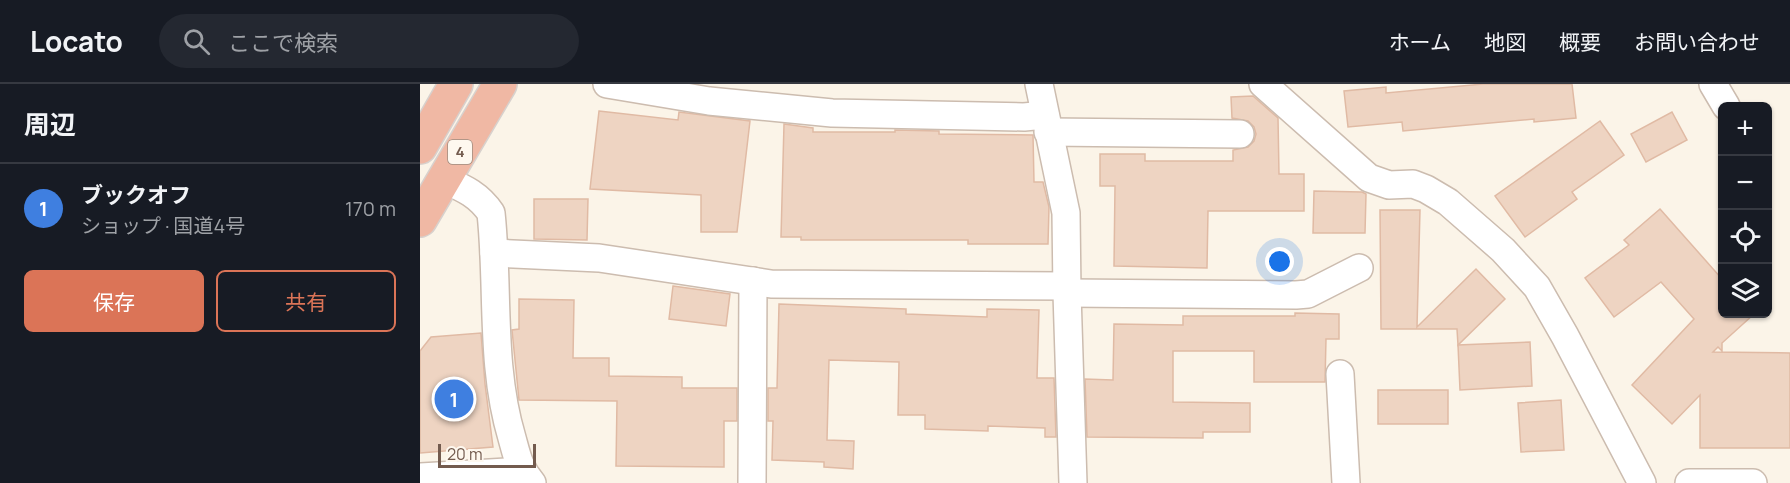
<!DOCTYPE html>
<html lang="ja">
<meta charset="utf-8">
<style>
:root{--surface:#171b24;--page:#242831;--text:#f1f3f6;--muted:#9ea1a6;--line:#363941;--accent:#db7457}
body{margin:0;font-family:Manrope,"Noto Sans JP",sans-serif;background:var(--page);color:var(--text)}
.controls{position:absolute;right:18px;top:18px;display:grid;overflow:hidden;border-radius:9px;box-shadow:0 2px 4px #0004}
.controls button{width:54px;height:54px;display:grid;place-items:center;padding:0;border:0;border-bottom:2px solid var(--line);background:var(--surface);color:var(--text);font:30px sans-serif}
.scale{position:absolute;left:18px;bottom:15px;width:98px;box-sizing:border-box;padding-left:6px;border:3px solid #735b4e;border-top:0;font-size:16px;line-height:21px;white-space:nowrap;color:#735b4e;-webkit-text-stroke:4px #fef8ef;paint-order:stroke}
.you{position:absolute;left:860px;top:178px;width:21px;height:21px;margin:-15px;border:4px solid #fff;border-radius:50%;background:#1a73e8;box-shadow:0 0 0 9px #1a73e833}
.badge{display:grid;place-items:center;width:39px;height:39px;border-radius:50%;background:var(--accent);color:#fff;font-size:20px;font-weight:700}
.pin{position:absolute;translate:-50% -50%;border:3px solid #fff;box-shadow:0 2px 6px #0006}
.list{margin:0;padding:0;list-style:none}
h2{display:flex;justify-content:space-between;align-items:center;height:78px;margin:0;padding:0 24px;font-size:26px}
h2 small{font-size:20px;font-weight:400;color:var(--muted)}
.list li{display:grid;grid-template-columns:39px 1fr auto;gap:18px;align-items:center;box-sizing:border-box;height:90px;padding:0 24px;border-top:2px solid var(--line)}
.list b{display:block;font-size:22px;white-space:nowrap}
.list p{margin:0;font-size:20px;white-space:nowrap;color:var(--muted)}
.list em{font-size:20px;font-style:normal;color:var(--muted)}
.actions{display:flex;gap:12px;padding:18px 24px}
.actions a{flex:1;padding:14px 0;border:2px solid var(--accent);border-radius:9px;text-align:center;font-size:21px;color:var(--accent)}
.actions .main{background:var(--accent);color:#fff}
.icon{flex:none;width:33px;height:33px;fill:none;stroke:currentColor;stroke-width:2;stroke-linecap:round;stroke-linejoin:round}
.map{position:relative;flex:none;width:1370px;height:399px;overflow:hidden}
header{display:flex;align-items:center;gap:36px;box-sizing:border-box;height:84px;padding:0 30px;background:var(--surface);border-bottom:2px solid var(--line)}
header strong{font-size:28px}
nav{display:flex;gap:33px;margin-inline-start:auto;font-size:21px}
.search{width:420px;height:54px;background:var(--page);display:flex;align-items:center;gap:15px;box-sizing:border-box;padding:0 21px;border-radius:33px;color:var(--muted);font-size:22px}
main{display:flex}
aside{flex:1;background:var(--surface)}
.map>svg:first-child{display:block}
.building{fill:#eed4c2;stroke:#e0baa4;stroke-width:1.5}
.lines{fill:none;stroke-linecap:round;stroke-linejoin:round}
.street-casing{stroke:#ccbcaf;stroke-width:30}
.highway-casing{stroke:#d8d1cd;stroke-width:36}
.street{stroke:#fff;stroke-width:27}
.highway{stroke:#f0b8a4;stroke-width:33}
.labels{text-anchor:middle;stroke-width:5;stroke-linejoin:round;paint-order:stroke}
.shield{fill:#fef8ef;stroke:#9d8a7e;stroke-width:1.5}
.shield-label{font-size:15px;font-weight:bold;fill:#735b4e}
</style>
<header>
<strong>Locato</strong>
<div class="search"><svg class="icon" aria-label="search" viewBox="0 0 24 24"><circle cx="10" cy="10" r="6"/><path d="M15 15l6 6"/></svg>ここで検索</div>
<nav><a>ホーム</a><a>地図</a><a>概要</a><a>お問い合わせ</a></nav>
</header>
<main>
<aside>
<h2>周辺<small></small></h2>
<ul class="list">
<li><span class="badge" style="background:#3f7fe0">1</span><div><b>ブックオフ</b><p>ショップ · 国道4号</p></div><em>170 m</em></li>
</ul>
<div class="actions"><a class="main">保存</a><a>共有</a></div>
</aside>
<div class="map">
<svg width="1370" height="399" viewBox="0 0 1370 399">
<rect width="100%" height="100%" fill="#fbf4e8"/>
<g class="building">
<polygon points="1063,0 1152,0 1156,34 1114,38 1114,35 983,47 982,38 928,43 924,7 966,3 966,9"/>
<polygon points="833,12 858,34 859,90 884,90 884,127 788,127 787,184 694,182 695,102 680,102 680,70 725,70 725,77 813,77 813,66 828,63 834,57 836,50 834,43 828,37 812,34 811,13"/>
<polygon points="179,27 258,36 259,28 330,37 317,148 281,148 281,111 170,105"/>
<polygon points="1252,28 1267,56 1226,78 1211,50"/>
<polygon points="1180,37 1204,71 1152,108 1157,115 1105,153 1075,112"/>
<polygon points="364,40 393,44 393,48 475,48 475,46 519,47 519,50 613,51 614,98 623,98 629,123 628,160 548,160 548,156 381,156 381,153 361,153"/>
<polygon points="894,107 942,108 946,110 945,149 893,149"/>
<polygon points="114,115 168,115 167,156 114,155"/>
<polygon points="1240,125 1302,195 1302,230 1334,230 1302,259 1302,267 1298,263 1293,268 1370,269 1370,364 1280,364 1280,311 1252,340 1212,301 1274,235 1241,198 1194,233 1165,194 1209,161 1204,156"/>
<polygon points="960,126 1000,126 997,243 1056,185 1085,215 1038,261 1037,245 961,245"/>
<polygon points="253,202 310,210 306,242 249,235"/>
<polygon points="99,215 154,216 153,274 189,274 189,292 262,293 262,304 317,304 317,337 304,337 304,383 196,382 197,317 99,316 92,246 99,245"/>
<polygon points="359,220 486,225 486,230 567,233 567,225 619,226 617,294 634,294 636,353 625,353 625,344 568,342 568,347 505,345 505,331 478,331 479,278 409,276 407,356 434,357 433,385 404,383 404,378 352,376 353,337 348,337 348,304 357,304"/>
<polygon points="875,229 919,230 919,255 906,255 905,298 834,298 834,267 753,267 753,318 830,319 830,348 783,348 783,354 667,353 665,295 693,296 694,240 763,241 763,232 875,232"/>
<polygon points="61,249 65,300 73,363 0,369 0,267 11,253"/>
<polygon points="1110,258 1112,302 1040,306 1038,261"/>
<rect x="958" y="306" width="70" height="34"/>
<polygon points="1141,316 1144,366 1101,368 1098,319"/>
</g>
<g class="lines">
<defs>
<g id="street">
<polyline points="187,0 289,17 412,29 604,33 625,31"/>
<polyline points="619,0 646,129 647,209 653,399"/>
<polyline points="843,0 949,94 969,101 993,100 1006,105 1028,118 1083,166 1117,203 1145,252 1222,399"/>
<polyline points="1293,0 1306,22"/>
<polyline points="628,48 820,50"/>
<path d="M23,95c20,9 35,15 48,34 8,74 -1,152 21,225 5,18 7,30 20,45"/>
<polyline points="74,169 179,174 351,200 647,202"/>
<polyline points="647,209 876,211 888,210 939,184"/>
<polyline points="920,290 926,399"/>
<polyline points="0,393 101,387"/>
<polyline points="332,399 333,197"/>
<polyline points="1269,399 1333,399"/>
</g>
<g id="highway">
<polyline points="0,63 36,0"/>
<polyline points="0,136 80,0"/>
</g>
</defs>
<use href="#street" class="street-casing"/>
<use href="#highway" class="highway-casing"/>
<use href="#street" class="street"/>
<use href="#highway" class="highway"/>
</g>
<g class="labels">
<rect class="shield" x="28" y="56" width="24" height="24" rx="4.5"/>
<g class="shield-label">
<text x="40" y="73">4</text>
</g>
</g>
</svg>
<div class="controls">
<button>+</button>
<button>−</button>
<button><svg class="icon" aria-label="locate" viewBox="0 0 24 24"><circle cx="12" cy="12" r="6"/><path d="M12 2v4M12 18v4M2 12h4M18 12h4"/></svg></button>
<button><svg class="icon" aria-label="layers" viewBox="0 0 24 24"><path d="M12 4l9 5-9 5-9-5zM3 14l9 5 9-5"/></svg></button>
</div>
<div class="scale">20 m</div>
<div class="you"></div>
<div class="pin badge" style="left:34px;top:315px;background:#3f7fe0">1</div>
</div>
</main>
